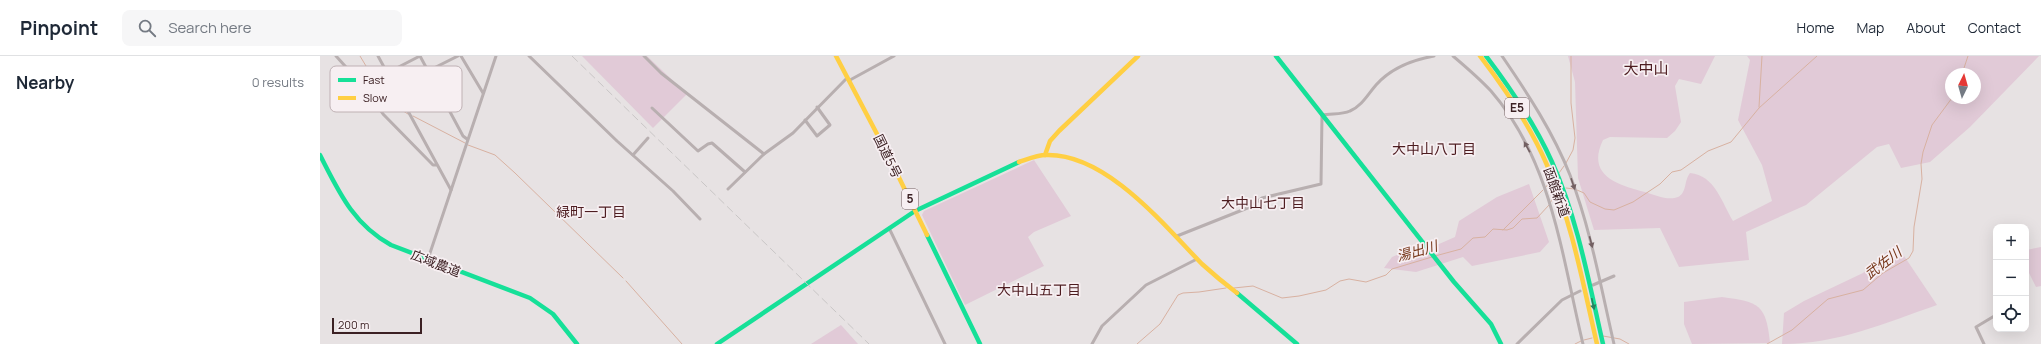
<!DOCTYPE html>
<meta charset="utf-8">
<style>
:root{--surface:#fff;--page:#f6f6f7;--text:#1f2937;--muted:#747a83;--line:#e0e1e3}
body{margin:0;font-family:Manrope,"Noto Sans JP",sans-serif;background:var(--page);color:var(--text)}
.controls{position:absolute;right:12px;bottom:12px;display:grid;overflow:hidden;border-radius:8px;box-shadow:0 4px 16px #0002}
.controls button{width:36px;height:36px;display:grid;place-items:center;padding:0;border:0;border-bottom:1px solid var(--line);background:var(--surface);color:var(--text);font:20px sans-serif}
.compass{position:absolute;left:1625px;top:12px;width:36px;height:36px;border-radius:50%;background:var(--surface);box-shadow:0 4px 16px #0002;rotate:5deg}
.scale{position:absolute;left:12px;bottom:10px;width:90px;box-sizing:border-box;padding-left:4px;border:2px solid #3b2023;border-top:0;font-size:11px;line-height:14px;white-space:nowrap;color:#3b2023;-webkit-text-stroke:3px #f7eff2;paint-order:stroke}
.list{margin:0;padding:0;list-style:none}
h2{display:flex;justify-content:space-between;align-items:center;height:52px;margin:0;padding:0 16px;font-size:17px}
h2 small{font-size:13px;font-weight:400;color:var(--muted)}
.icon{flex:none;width:22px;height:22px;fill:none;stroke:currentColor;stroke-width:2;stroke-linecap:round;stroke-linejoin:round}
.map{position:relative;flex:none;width:1721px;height:288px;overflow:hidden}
header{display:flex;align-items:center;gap:24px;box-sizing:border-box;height:56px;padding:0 20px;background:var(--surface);border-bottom:1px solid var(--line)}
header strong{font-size:19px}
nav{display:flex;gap:22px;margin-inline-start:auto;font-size:14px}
.search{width:280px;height:36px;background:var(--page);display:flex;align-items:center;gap:10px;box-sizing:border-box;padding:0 14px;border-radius:8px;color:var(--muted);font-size:15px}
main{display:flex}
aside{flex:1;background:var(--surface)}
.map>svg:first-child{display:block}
.green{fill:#e1cad7;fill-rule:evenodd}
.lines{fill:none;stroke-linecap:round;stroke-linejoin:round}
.stream{stroke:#d8b1a1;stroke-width:1}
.street{stroke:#b8afb0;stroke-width:3}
.fast{stroke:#16e098;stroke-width:4.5}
.slow{stroke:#ffcf43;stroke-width:4.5}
.rail{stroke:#c9c6c6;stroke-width:1;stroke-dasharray:8 4;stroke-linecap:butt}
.oneway{fill:#736062}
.oneway2{fill:#28805e}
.labels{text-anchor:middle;stroke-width:3.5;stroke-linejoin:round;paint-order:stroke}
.shield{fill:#f7eff2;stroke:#735e61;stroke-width:1}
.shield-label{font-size:12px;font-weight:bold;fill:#3b2023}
.street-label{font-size:13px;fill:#3b2023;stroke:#f7eff2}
.neighbourhood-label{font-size:14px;fill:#4d1c20;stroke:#f7eff2}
.water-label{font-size:14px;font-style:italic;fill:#77371a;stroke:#f7eff2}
.quarter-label{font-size:15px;fill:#4d1c20;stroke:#f7eff2}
.key{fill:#f7eff2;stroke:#bfb1b4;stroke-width:1}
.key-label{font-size:11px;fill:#3b2023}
</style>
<header>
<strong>Pinpoint</strong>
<div class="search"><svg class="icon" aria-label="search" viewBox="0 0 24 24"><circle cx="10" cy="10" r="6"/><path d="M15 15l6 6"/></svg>Search here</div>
<nav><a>Home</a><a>Map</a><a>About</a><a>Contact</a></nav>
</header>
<main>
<aside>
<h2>Nearby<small>0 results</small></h2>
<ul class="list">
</ul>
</aside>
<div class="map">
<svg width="1721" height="288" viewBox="0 0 1721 288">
<rect width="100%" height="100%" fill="#e7e2e3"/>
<g class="green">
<polygon points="262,0 327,0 367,38 333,72"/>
<path d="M1248,0h147l-14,28 -22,-5 -4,7 6,36 -6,9 -8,7 -57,-1 -7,3c-17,35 14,45 42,52 10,3 23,9 33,5 9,-4 6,-17 12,-24 25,2 32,30 43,48l39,-20 -10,-36 -24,-45 12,-60 -3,-4h292l-69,71 -40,35 -29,6 -12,-24 -12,3 -71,58 -60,27 3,28 -70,7 -19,-39 -66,2 -16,-52 -3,-96zM1631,18h24v24h-24z"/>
<polygon points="714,104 751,160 714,176 708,181 724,210 645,249 602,159 604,155"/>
<polygon points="1209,128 1229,186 1220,196 1152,210 1143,201 1096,216 1064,212 1072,201 1084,196 1119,188 1135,181 1139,165 1177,141"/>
<path d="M1576,188l41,61c-52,18 -99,39 -155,39l2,-31 20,-12 59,-28z"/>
<polygon points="1721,191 1721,230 1716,231 1706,211 1706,194"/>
<path d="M1402,241c37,5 44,7 48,46l-78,1 -8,-20v-22z"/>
<polygon points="521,269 538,288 491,288"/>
</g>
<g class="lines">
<g class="stream">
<polyline points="40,0 67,45 88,58"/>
<polyline points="1642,18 1648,0"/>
<polyline points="1439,51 1442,0"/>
<polyline points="93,60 145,87"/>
<polyline points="148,89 175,99 195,117 303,222"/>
<polyline points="1246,107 1253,94 1255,82 1251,47 1251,0"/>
<polyline points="1239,117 1244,110"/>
<polyline points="1225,132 1231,125"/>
<polyline points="1246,132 1254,133"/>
<polyline points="1257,134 1264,137 1270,146 1285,153 1294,154 1313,146 1340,128 1352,116 1361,114 1388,95 1411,86 1439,52 1497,0"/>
<polyline points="1230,147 1235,139"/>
<polyline points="1183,174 1223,134"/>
<polyline points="1115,200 1141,193 1153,182 1165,181 1173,173 1187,174 1193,172 1202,163 1217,162 1229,149"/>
<polyline points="306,225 362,288"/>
<polyline points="914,232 933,230 962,242 979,240 1006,234 1020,225 1029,223 1046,226 1066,219 1072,213 1112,201"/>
<polyline points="1283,280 1300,283 1309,288"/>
<polyline points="1264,284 1272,282"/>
<polyline points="817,288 840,268 858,239 863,237 879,236 906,232"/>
<polyline points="1255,288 1261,285"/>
<polyline points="1447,288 1472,274 1508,243 1543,234 1563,217 1589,202 1593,195 1594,171 1602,123 1601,108 1603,96 1612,69 1632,42"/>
</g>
<g class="street">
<polyline points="16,0 44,31 63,58 113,109 116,109"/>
<polyline points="58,0 131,134"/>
<polyline points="100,0 143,80 147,83"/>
<polyline points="141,0 163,37"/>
<polyline points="209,0 297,85 353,135 380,163"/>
<polyline points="324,0 341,17 444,98 473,77 527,22"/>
<path d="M1133,0c13,11 26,22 38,35 61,70 71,166 92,253"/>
<path d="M1182,0c26,38 51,76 68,119 21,55 31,113 44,169"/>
<polyline points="108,15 138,0"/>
<polyline points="67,17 100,0"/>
<polyline points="530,24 574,0"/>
<polyline points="332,52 378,95 388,88 392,87 425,116"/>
<polyline points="485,64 497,80 510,69 497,51"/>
<polyline points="313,99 328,82"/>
<polyline points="408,133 444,98"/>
<polyline points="569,172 625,288"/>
<path d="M857,180l73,-29 12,-9 59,-14 1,-69c9,-2 19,0 28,-4 12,-5 18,-17 26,-26 15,-17 36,-25 58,-29"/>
<polyline points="108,203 176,0"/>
<polyline points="1273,229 1294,220"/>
<polyline points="772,288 782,270 826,229 877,203"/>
<polyline points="1197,288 1242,244 1260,235"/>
<polyline points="1664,288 1656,271 1676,259"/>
</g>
<g class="fast">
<polyline points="956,0 1134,226 1171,268 1181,288"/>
<path d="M1166,0c25,33 49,68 66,106 26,58 37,121 51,182"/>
<path d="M0,99c19,37 33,69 71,90l139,53 23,16 24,30"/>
<polyline points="607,179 660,288"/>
<polyline points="917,237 977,288"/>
<polyline points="397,288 595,155 699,106"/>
</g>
<g class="slow">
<polyline points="516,0 567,97 607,179"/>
<path d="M1160,0c26,34 50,69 67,109 25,57 36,119 50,179"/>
<polyline points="725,99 730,85 739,75 818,0"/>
<path d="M699,106c9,-3 18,-7 27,-7 60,-2 118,70 156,109 11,10 23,20 35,29"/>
</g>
<polyline class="rail" points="252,0 549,288"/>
</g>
<defs><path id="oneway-solid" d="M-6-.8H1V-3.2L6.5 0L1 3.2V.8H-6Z"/></defs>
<g class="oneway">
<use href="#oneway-solid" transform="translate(1207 91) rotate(-119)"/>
<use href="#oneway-solid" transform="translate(1253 128) rotate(71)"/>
<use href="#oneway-solid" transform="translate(1271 186) rotate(75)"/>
</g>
<use class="oneway2" href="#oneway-solid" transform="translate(1273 248) rotate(77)"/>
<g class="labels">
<g class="shield">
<rect x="1185" y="42" width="24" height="20" rx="3"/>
<rect x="582" y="133" width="16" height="20" rx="3"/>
</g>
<g class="shield-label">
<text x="1197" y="56">E5</text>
<text x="590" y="147">5</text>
</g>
<g class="street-label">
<text transform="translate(568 100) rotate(64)" y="5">国道5号</text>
<text transform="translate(1237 136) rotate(70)" y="5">函館新道</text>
<text transform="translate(116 207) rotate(21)" y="5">広域農道</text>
</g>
<g class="neighbourhood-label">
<text x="1114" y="98">大中山八丁目</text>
<text x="943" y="152">大中山七丁目</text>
<text x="271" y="161">緑町一丁目</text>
<text x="719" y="239">大中山五丁目</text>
</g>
<g class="water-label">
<text transform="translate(1097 195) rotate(-16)" y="5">湯出川</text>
<text transform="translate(1563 207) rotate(-37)" y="5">武佐川</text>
</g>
<g class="quarter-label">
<text x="1326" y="18">大中山</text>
</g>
</g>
<rect x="10" y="10" width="132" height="46" rx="6" class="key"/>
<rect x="18" y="22" width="18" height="4" fill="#16e098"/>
<rect x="18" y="40" width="18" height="4" fill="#ffcf43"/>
<g class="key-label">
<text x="43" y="28">Fast</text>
<text x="43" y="46">Slow</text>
</g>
</svg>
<div class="controls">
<button>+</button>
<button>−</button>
<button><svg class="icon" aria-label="locate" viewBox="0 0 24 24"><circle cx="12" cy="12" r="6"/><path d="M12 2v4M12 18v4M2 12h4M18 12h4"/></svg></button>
</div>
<svg class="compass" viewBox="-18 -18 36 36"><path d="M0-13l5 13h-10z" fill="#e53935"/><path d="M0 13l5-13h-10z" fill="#747a83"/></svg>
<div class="scale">200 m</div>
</div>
</main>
